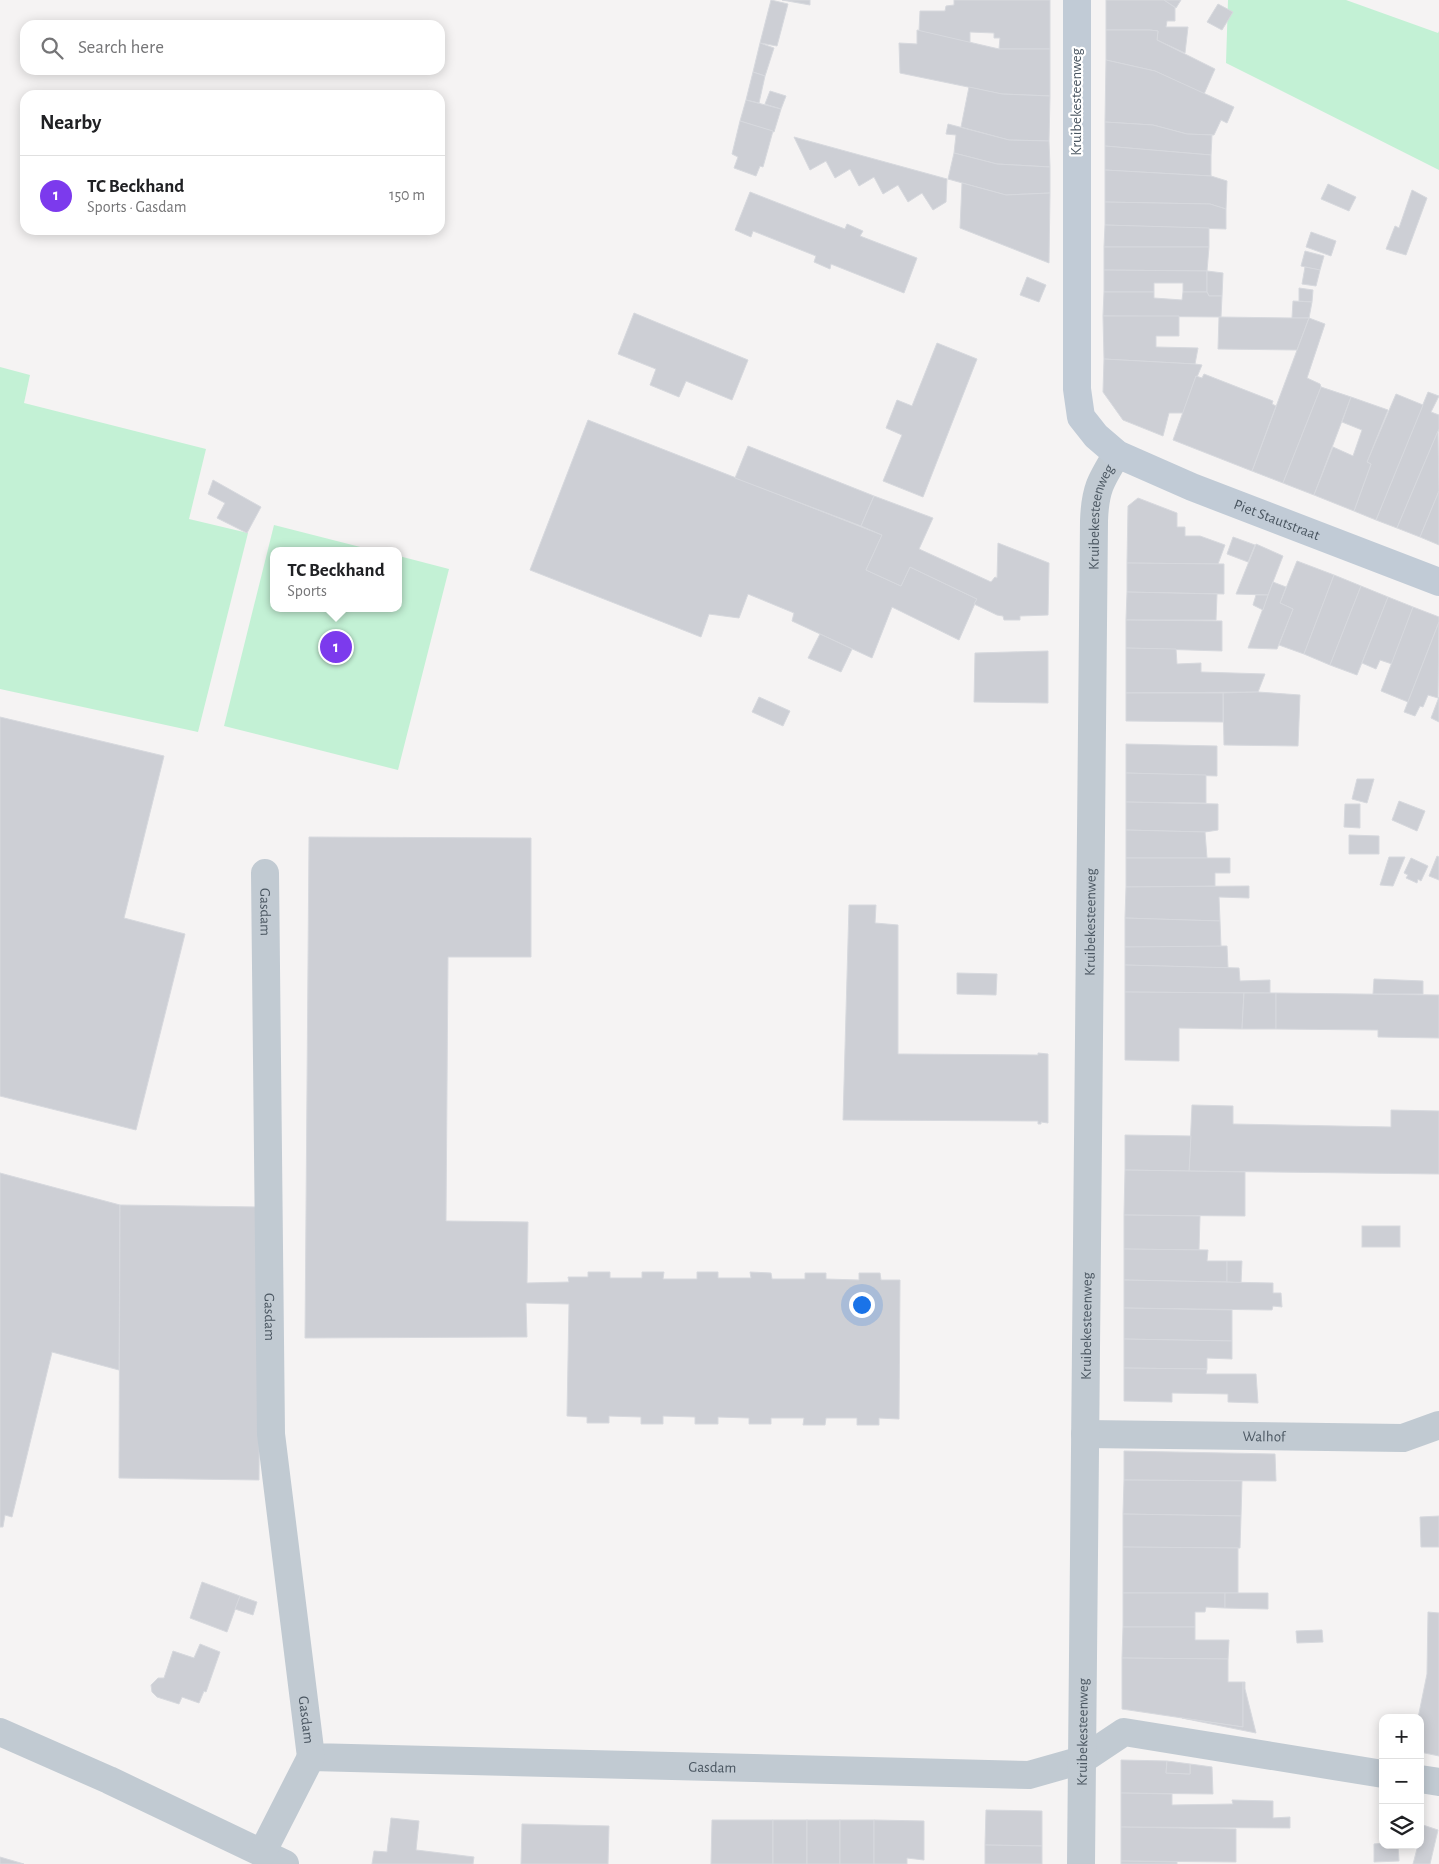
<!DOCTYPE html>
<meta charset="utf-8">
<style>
:root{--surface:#fff;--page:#f6f6f6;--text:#202124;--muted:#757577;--line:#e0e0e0;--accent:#7c3aed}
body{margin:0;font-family:"Alegreya Sans",sans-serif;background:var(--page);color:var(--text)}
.controls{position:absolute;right:15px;bottom:15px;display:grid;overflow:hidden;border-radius:10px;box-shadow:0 2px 12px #0003}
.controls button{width:45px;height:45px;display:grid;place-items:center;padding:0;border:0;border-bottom:1px solid var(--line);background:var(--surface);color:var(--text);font:25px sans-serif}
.you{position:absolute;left:861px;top:1304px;width:18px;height:18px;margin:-12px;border:4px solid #fff;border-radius:50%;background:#1a73e8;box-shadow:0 0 0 8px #1a73e833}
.badge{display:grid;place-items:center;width:32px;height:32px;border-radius:50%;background:var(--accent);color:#fff;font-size:16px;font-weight:700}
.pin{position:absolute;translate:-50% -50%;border:2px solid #fff;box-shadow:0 1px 5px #0006}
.popup{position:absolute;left:270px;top:547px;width:132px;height:65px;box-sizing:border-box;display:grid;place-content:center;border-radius:10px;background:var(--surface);filter:drop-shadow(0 1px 4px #0005);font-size:16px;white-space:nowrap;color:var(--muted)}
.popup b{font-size:19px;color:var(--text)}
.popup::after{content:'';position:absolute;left:50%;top:100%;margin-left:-10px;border:10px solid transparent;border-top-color:var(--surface)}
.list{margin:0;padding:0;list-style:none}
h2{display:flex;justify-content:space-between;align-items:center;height:65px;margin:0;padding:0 20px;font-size:21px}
h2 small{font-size:16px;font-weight:400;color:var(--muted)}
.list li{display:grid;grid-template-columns:32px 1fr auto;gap:15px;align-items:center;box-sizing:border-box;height:80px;padding:0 20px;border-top:1px solid var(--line)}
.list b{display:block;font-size:19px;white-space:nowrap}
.list p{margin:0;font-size:16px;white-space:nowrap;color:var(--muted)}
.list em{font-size:16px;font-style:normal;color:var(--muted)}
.icon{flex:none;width:28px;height:28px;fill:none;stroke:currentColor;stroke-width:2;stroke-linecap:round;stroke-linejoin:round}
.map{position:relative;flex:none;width:1439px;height:1864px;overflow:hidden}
.search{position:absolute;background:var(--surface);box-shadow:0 2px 12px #0003;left:20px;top:20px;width:425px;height:55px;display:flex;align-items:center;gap:12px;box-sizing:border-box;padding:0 18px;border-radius:15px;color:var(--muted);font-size:19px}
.panel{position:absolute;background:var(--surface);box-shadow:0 2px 12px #0003;left:20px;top:90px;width:425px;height:145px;border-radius:15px}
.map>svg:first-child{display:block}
.green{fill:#c3f1d5}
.building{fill:#cdcfd5;stroke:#d7d9de}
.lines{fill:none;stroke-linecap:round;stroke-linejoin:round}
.street{stroke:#c1cad2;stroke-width:28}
.secondary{stroke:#c1cbd6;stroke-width:28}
.labels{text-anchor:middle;stroke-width:4.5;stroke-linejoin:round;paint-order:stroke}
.street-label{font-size:15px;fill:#4a5661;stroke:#fff}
</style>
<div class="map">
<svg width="1439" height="1864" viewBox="0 0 1439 1864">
<rect width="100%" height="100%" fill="#f5f3f3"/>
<g class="green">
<polygon points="1228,0 1346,0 1438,33 1439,31 1439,170 1226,63"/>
<polygon points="0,367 30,375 24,403 206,449 189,519 248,533 198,732 0,689"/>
<polygon points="274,525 376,551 274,551 274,608 398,608 399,556 449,569 398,770 224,726"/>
</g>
<g class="building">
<polygon points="771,0 788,4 777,46 760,43"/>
<polygon points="782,0 810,0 810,5"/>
<polygon points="954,0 1050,0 1050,49 999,49 1000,38 994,38 994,33 970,32 970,43 919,31 920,11 945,11 946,6 954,5"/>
<polygon points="1106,0 1164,0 1175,7 1175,21 1167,21 1166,27 1188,27 1185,53 1157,40 1158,31 1150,30 1106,30"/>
<polygon points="1164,0 1181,0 1176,8"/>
<polygon points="1218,4 1233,12 1222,30 1207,22"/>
<polygon points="917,30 999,49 1050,49 1050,96 1002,94 900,73 899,43 917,44"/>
<polygon points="1106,30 1150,30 1158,31 1157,40 1215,69 1204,94 1155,71 1106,60"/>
<polygon points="760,43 774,48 765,76 753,72"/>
<polygon points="1106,60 1155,71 1234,107 1227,123 1221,120 1214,135 1187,134 1153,125 1105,122"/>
<polygon points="753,72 765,76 759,103 746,100"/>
<polygon points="969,87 1002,94 1050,96 1049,141 1009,140 961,127"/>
<polygon points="770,91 786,96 781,109 765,104"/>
<polygon points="746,100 781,109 774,132 740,121"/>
<polygon points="740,121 773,131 763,167 760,166 756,176 734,168 738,157 732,154"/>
<polygon points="1105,122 1153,125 1187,134 1212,135 1211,155 1105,146"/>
<polygon points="948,124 1009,140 1049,141 1050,167 997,164 954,153 956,135 946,134"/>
<polygon points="794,137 947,179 946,202 933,210 922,193 908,202 898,185 883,194 874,177 859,186 850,169 835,178 826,161 810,170"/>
<polygon points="1105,146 1211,155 1211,176 1105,170"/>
<polygon points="954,153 997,164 1050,167 1050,193 1006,195 948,179"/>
<polygon points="1105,170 1211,176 1227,181 1226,209 1210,204 1105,202"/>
<polygon points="962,183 1006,195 1050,193 1049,263 960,228"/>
<polygon points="1328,184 1356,197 1349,211 1321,199"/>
<polygon points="1412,190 1427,198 1406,255 1386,249 1395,226 1399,228"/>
<polygon points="750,192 845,229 847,224 863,231 860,236 917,258 904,293 831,264 830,269 814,262 816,256 753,231 751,237 735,230"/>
<polygon points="1105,202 1210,204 1226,209 1226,229 1105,225"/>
<polygon points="1105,225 1209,228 1209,247 1104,247"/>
<polygon points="1311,232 1336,241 1331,256 1306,247"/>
<polygon points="1104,247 1209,247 1207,271 1104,270"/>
<polygon points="1305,251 1324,256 1320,270 1301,266"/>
<polygon points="1305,267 1320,270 1316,286 1302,284"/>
<polygon points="1104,270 1207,271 1207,292 1183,292 1183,283 1154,283 1154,292 1104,292"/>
<polygon points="1207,271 1223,273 1222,296 1209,296 1207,292"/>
<polygon points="1027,277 1046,285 1039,302 1020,295"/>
<polygon points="1299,288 1313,290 1312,302 1299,301"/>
<polygon points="1104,292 1154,292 1154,298 1182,300 1183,292 1207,292 1209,296 1222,296 1221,317 1103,316"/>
<polygon points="1293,301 1312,302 1309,318 1292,318"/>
<polygon points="634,313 748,360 732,400 686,381 679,397 650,385 656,369 618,354"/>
<polygon points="1103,316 1179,316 1179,336 1156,336 1156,347 1198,348 1195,364 1104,359"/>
<polygon points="1219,317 1292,318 1309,318 1297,350 1218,349"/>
<polygon points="1309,318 1325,324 1307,378 1320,384 1321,387 1283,483 1252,471"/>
<polygon points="937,343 977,359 923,497 883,481 902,435 886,428 897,400 912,406"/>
<polygon points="1104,359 1195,364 1202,365 1197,377 1196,376 1183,413 1169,413 1163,436 1123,420 1103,392"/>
<polygon points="1204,374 1273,401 1272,404 1276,406 1252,471 1173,440 1196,376 1202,378"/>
<polygon points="1321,387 1351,397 1314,495 1283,483"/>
<polygon points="1428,392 1439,396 1431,412 1439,415 1439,429 1397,528 1376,520"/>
<polygon points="1396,394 1423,405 1376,520 1354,511 1371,464 1367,462"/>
<polygon points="1351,397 1388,410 1367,462 1371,464 1354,511 1314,495 1333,447 1353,456 1362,430 1342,422"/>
<polygon points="588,420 882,535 866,570 901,586 910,567 977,599 959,640 892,607 872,658 792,621 794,613 748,594 739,618 709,614 701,637 530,570"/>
<polygon points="1438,431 1439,491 1420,537 1397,528"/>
<polygon points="748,446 874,496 861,526 735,478"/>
<polygon points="213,480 261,507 247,533 217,518 225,503 208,494"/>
<polygon points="1439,491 1439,545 1420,537"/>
<polygon points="874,496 933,518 919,549 991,582 995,577 997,578 998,543 1049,563 1048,615 1020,616 1020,620 1004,620 1003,616 997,615 974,604 977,599 910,567 901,586 866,570 882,535 861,526"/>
<polygon points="1138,498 1177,513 1177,527 1185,527 1185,536 1200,536 1225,545 1218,564 1127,563 1128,506"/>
<polygon points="1233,537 1255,545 1248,562 1227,554"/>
<polygon points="1256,544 1283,556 1268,595 1236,594"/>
<polygon points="1297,561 1334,575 1304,654 1279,645 1293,609 1280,603"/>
<polygon points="1127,563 1224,564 1224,594 1127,592"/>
<polygon points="1334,575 1361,586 1330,665 1304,654"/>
<polygon points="1273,582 1286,587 1280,603 1293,609 1277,649 1248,648"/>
<polygon points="1361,586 1388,597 1357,675 1330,665"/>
<polygon points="1127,592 1217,594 1216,620 1126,620"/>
<polygon points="1256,595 1268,595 1263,610 1253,605"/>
<polygon points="1388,597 1413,607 1392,664 1380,660 1376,669 1362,663"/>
<polygon points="1413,607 1439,617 1439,622 1408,702 1381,691"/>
<polygon points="1126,620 1222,621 1222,651 1126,648"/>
<polygon points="1439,622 1438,698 1428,695 1423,707 1420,706 1415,716 1404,712"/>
<polygon points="820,634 852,649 841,672 808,658"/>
<polygon points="1126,648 1176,649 1177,664 1201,663 1201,672 1265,674 1258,692 1126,693"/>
<polygon points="1048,651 1048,703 974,702 975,653"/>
<polygon points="1258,692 1300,695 1298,746 1224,745 1223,693"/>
<polygon points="1126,693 1223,693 1223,722 1126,721"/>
<polygon points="759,697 790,711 783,726 752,712"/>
<polygon points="1439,697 1439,722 1431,718"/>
<polygon points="0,717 164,756 124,918 185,934 136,1130 0,1096"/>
<polygon points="1126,744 1217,746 1217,776 1126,773"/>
<polygon points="1126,773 1206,775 1206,803 1126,802"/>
<polygon points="1357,779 1374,779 1367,803 1352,799"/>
<polygon points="1399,801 1425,811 1417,831 1392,820"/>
<polygon points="1126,802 1218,804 1218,830 1205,832 1126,830"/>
<polygon points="1345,804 1360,804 1360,828 1344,827"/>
<polygon points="1126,830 1205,832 1207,858 1126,858"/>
<polygon points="1349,835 1379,836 1379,854 1349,854"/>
<polygon points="309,837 531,838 531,957 448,957 446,1221 528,1222 527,1283 569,1282 568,1277 588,1277 588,1272 610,1272 610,1278 642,1278 642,1272 664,1272 663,1279 697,1279 697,1272 718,1272 718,1278 751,1278 750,1272 771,1273 772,1279 805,1279 805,1273 826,1273 826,1279 859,1280 859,1273 880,1273 881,1280 900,1280 899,1419 879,1418 879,1425 857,1425 857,1418 826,1418 825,1425 803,1425 804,1418 771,1418 771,1424 749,1424 749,1418 718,1417 718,1424 695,1424 695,1417 663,1416 663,1424 641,1424 641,1417 609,1416 609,1423 587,1423 587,1417 567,1416 569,1304 526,1303 527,1337 305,1338"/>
<polygon points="1437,856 1439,857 1439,880 1429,876"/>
<polygon points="1389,857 1405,857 1393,886 1380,885"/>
<polygon points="1126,858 1230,858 1230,873 1215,873 1215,886 1126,887"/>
<polygon points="1411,858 1428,866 1421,881 1418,879 1417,883 1406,878 1408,875 1404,873"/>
<polygon points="1249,886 1249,898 1219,897 1220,921 1125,918 1126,887"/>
<polygon points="849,905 876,905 875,923 898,925 898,1054 1038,1055 1038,1053 1048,1054 1048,1123 1041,1122 1041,1124 1038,1124 1038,1121 843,1120"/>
<polygon points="1125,918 1220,921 1221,947 1125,947"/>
<polygon points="1227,946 1228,968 1125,965 1125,947"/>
<polygon points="1125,965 1239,968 1240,981 1270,980 1270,993 1125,992"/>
<polygon points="957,973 997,974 996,995 957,994"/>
<polygon points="1374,979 1423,981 1423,994 1373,994"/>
<polygon points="1125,992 1244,993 1242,1029 1179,1028 1179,1061 1125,1060"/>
<polygon points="1244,993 1276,993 1276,1029 1242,1029"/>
<polygon points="1276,993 1439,995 1439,1038 1378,1037 1378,1030 1276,1029"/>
<polygon points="1192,1105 1233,1106 1233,1124 1391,1127 1391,1110 1439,1111 1439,1174 1189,1171"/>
<polygon points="1125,1135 1191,1136 1189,1171 1125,1170"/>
<polygon points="1125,1170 1245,1172 1245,1216 1124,1215"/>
<polygon points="0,1173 120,1205 119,1370 52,1352 12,1517 5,1515 3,1527 0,1527"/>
<polygon points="120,1205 261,1207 259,1480 119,1478"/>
<polygon points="1124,1215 1200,1216 1199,1250 1124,1249"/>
<rect x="1362" y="1226" width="38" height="21"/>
<polygon points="1124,1249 1208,1250 1207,1261 1227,1261 1227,1282 1124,1280"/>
<polygon points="1227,1261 1242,1261 1241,1283 1227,1282"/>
<polygon points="1124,1280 1273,1283 1273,1293 1281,1293 1282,1307 1273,1306 1272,1310 1124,1308"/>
<polygon points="1124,1308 1232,1310 1232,1341 1124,1339"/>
<polygon points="1124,1339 1232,1341 1232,1359 1207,1358 1207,1369 1124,1368"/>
<polygon points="1124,1368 1207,1369 1206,1374 1256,1374 1258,1403 1228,1402 1228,1394 1172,1393 1172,1402 1124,1401"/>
<polygon points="1124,1451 1275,1454 1276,1481 1124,1480"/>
<polygon points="1124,1480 1242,1481 1241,1516 1123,1514"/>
<polygon points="1123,1514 1241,1516 1240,1548 1123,1547"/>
<polygon points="1439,1516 1439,1547 1421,1547 1420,1517"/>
<polygon points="1123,1547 1238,1548 1238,1593 1123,1593"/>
<polygon points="202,1582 240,1596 227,1632 190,1618"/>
<polygon points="1123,1593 1225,1593 1225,1608 1206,1607 1205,1612 1195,1612 1195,1627 1123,1627"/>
<polygon points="1225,1593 1268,1593 1268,1609 1225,1608"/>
<polygon points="240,1596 257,1602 253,1615 235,1609"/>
<polygon points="1428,1612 1439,1613 1439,1756 1420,1752 1420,1718 1418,1718 1427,1674"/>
<polygon points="1123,1627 1195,1627 1195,1640 1229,1640 1228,1659 1122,1658"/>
<polygon points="1322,1630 1323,1642 1297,1643 1296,1631"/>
<polygon points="200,1644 220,1652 206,1692 204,1691 199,1703 182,1697 179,1704 157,1697 152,1692 151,1685 158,1678 164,1678 173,1651 194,1658"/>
<polygon points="1122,1658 1228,1659 1228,1682 1243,1682 1243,1727 1122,1709"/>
<polygon points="1243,1682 1245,1682 1245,1689 1256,1733 1182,1718 1243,1727"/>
<polygon points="1121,1760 1167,1761 1166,1773 1190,1774 1190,1764 1212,1767 1213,1794 1121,1793"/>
<polygon points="1167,1761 1190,1764 1190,1774 1166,1773"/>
<polygon points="1121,1793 1172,1794 1172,1805 1233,1804 1232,1800 1273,1801 1273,1818 1290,1817 1290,1828 1121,1827"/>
<polygon points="986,1810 1042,1811 1042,1846 985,1845"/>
<polygon points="391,1818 419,1821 416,1850 474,1857 473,1864 372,1864 374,1851 387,1852"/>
<polygon points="712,1820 773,1820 773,1864 711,1864"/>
<rect x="773" y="1820" width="34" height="44"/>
<rect x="807" y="1820" width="33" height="44"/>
<rect x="840" y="1820" width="34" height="44"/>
<polygon points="874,1820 924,1821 924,1860 907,1858 907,1864 874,1864"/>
<polygon points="522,1824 609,1826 608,1864 521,1864"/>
<polygon points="1423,1825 1438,1830 1430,1864 1413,1864 1418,1845 1420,1845"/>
<polygon points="1121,1827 1236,1829 1236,1862 1121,1861"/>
<polygon points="1383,1843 1383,1845 1398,1845 1399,1861 1374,1862 1374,1844"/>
<polygon points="985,1845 1042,1846 1042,1864 985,1864"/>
<polygon points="0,1857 24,1864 0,1864"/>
<polygon points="1121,1861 1177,1862 1177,1864 1121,1864"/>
</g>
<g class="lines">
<g class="street">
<path id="s1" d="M265,873l6,561 40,323 718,18 53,-15 42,-28 259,42"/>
<path id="s2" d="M1085,1434l318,4 36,-13"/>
<polyline points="0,1732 109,1780 285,1864"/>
<polyline points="1420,1779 1439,1782"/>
<polyline points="262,1853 311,1757"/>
<path id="s3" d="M1081,1864l13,-1343c1,-32 7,-41 23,-67"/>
</g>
<path class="secondary" id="s4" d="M1077,0v389l4,28 15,19 21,18 75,33 247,95"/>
</g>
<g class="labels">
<g class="street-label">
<text transform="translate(1076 102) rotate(-90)" y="5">Kruibekesteenweg</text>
<text dy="5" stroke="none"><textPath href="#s3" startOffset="1348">Kruibekesteenweg</textPath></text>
<text dy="5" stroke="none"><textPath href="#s4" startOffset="642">Piet Stautstraat</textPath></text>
<text dy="5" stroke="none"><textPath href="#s1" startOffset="39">Gasdam</textPath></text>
<text dy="5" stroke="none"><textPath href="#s3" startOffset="942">Kruibekesteenweg</textPath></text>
<text dy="5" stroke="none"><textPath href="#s1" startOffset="444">Gasdam</textPath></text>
<text dy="5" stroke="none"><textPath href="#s3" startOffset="538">Kruibekesteenweg</textPath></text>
<text dy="5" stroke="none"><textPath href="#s2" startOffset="179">Walhof</textPath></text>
<text dy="5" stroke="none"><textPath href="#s1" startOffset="849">Gasdam</textPath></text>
<text dy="5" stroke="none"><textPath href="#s3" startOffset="132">Kruibekesteenweg</textPath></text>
<text dy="5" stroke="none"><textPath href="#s1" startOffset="1288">Gasdam</textPath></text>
</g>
</g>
</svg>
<div class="controls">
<button>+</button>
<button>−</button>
<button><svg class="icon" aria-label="layers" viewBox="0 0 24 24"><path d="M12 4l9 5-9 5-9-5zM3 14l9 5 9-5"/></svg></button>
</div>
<div class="you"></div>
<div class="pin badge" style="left:336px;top:647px">1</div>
<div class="popup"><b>TC Beckhand</b>Sports</div>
<div class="search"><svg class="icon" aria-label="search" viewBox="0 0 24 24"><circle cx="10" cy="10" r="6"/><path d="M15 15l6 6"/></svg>Search here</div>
<section class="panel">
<h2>Nearby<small></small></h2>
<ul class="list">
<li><span class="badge">1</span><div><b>TC Beckhand</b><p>Sports · Gasdam</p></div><em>150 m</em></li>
</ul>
</section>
</div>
